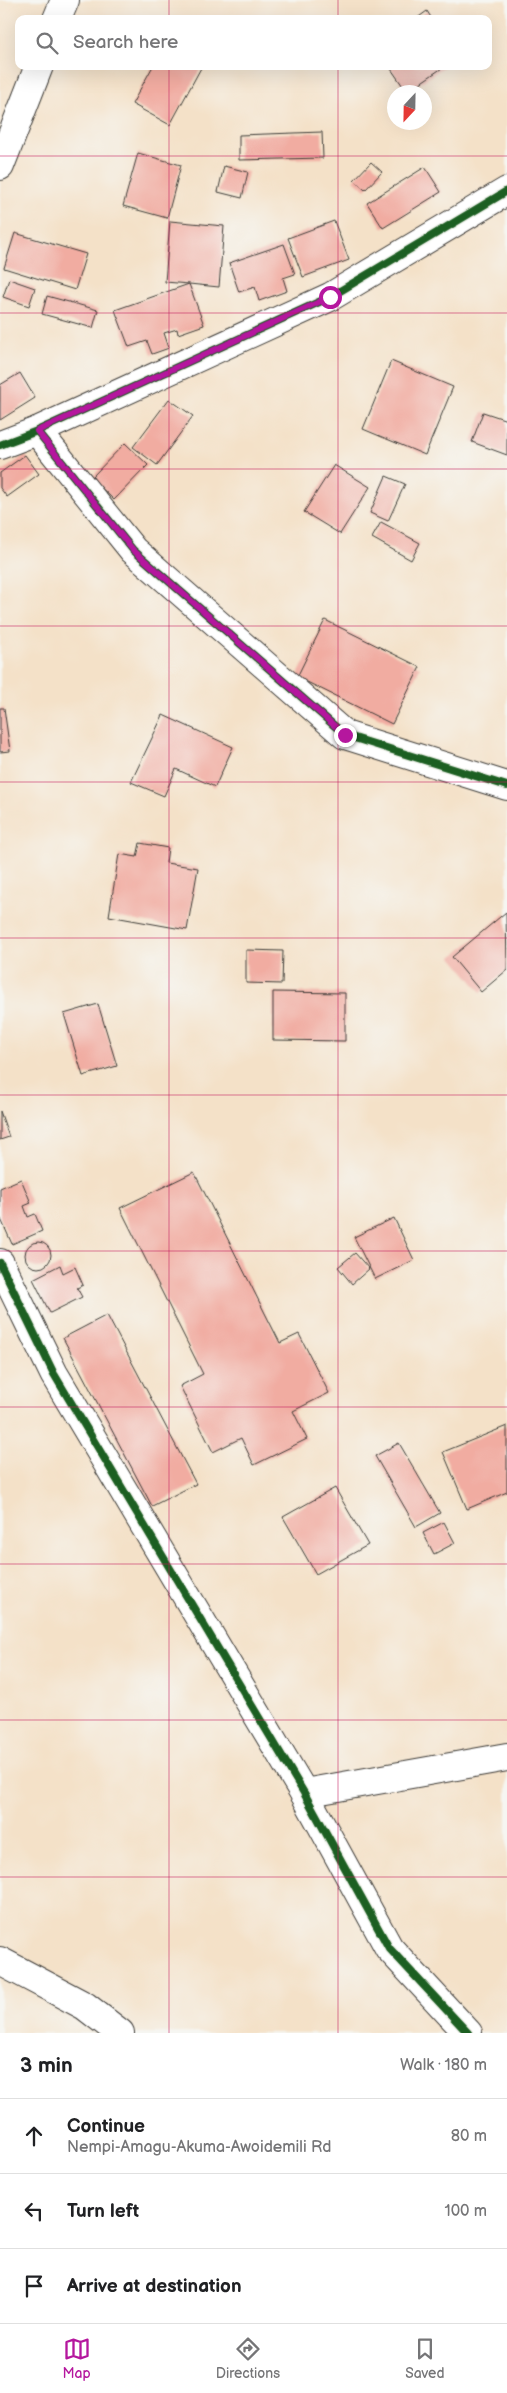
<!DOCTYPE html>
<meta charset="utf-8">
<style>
:root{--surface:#fff;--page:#f2f2f2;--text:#202124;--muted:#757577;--line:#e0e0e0;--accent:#b5179e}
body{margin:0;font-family:"Balsamiq Sans",sans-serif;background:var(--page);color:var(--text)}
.compass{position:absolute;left:387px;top:85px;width:45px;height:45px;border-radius:50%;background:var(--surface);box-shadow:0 5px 20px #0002;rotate:202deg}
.stop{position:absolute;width:15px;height:15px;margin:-11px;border:4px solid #b5179e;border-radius:50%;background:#fff}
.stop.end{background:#b5179e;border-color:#fff;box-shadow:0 1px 5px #0008}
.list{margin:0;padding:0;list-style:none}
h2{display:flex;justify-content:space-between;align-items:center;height:65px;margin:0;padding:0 20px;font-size:21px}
h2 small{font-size:16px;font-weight:400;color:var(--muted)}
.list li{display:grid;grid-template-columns:32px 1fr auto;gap:15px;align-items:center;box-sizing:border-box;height:75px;padding:0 20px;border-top:1px solid var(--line)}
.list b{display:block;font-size:19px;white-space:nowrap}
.list p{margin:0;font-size:16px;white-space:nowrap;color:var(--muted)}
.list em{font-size:16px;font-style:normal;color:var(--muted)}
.icon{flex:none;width:28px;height:28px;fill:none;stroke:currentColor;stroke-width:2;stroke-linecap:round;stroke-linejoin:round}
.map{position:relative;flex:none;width:507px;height:2033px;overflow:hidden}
.search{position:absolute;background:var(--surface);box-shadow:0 5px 20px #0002;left:15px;right:15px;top:15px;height:55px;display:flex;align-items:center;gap:12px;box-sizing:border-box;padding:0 18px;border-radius:10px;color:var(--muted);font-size:19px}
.sheet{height:290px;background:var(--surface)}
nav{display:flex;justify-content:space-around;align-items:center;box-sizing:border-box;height:70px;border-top:1px solid var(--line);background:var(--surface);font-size:14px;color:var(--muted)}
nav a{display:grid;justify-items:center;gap:2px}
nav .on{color:var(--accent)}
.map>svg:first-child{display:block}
.building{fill:#f1aca1}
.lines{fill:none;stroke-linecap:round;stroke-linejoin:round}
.minor-casing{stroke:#3c3a36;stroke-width:30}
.minor{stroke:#fff;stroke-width:28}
.cycleway-casing{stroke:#f6f6f2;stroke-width:11}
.cycleway{stroke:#1b5e20;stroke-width:8}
.route{stroke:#b5179e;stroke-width:6}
.grid{fill:none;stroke:#c2185b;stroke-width:1;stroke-opacity:0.55}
</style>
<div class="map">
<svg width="507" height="2033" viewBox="0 0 507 2033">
<rect width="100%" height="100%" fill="#f6f6f2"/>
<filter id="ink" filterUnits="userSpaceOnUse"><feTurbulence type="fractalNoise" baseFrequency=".02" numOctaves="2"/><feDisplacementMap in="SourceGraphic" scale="10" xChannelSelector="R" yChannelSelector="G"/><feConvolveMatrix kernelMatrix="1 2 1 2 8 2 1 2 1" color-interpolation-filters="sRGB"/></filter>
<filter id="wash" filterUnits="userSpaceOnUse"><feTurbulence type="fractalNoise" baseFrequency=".0096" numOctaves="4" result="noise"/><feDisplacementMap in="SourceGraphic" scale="20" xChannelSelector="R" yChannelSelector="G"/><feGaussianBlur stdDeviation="1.12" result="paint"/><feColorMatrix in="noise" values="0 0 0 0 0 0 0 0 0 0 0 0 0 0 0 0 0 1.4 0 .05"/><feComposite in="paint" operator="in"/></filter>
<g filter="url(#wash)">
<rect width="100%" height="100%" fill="#f4e1c8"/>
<g id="blocks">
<g class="building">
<polygon points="427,11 432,19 416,19"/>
<polygon points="153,66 202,66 170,125 132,104"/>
<polygon points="389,66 445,66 407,92"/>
<polygon points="322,132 323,158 239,160 239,135"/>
<polygon points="138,153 181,165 167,218 123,206"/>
<polygon points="371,162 382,172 365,190 354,180"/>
<polygon points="224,166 248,172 242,198 218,192"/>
<polygon points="425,167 441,192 383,228 367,203"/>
<polygon points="170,221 224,226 219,287 189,284 204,325 178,334 177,329 164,333 169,348 152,354 147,341 129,347 115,310 189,284 165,282"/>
<polygon points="334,221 349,260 303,277 288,238"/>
<polygon points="15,233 86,254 75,290 4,268"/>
<polygon points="284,244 295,274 283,278 287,291 259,301 255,287 239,292 229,263"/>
<polygon points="9,279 35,288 29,306 3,297"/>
<polygon points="47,296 98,310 93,328 42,314"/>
<polygon points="391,361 453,387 425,455 363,429"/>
<polygon points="20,373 35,398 0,420 0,385"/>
<polygon points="169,399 193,416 157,465 133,447"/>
<polygon points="483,412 507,420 507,455 472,442"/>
<polygon points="125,443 148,465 114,500 91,478"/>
<polygon points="25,455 39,474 7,497 0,488 0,473"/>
<polygon points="334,465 370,487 340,534 304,512"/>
<polygon points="386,476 405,484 388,521 370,513"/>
<polygon points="381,522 420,543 411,560 372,538"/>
<polygon points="325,620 420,667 392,724 297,677"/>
<polygon points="0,708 4,708 10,751 0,752"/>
<polygon points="163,715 233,747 215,787 176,769 164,796 131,782"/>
<polygon points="140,843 168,848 166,863 198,868 187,930 109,916 119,854 137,857"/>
<polygon points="506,912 507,970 481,992 452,957"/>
<polygon points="246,950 283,951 282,984 246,983"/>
<polygon points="273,992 345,993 345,1041 273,1040"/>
<polygon points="98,1004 117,1066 83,1076 64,1014"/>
<polygon points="0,1111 9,1137 0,1140"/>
<polygon points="194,1172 280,1343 299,1334 329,1393 293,1411 307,1439 254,1465 241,1438 213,1452 180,1386 203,1374 120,1208"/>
<polygon points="21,1179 31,1203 24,1206 28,1217 35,1214 42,1231 12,1244 0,1217 0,1188"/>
<polygon points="394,1218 414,1260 375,1279 354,1237"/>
<circle cx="38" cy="1255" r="13"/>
<polygon points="355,1253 369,1269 352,1284 338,1267"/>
<polygon points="60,1265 63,1273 75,1267 83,1285 77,1288 82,1297 50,1313 33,1279"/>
<polygon points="107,1315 196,1484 152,1506 63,1338"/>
<polygon points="507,1426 507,1492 467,1509 443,1452"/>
<polygon points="399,1443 440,1513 416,1527 375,1456"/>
<polygon points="335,1488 368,1545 316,1574 283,1517"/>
<polygon points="444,1522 455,1543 434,1554 423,1533"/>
</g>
</g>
</g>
<g filter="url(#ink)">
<use href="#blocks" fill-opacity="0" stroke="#3c3a36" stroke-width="1"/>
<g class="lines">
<defs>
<g id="minor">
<polyline points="57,19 65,0"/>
<polyline points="0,166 39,66"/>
<polyline points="37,431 133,550 345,735 507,786"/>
<polyline points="0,445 37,431 330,297 507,191"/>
<polyline points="0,1263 54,1374 304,1793 389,1948 468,2033"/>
<polyline points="304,1793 507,1757"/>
<polyline points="0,1961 85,2006 120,2033"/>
</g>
</defs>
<use href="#minor" class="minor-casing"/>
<use href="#minor" class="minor"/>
<defs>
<g id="cycleway">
<polyline points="37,431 133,550 345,735 507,786"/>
<polyline points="0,445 37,431 330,297 507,191"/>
<polyline points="0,1263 54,1374 304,1793 389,1948 468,2033"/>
</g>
</defs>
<use href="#cycleway" class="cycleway-casing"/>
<use href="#cycleway" class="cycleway"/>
</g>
</g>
<g class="lines" filter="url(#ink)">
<polyline class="route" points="330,297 37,431 133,550 345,735"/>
</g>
<path class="grid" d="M169,0v19M338,0v19M169,66v1967M338,66v1967M0,156h507M0,313h507M0,469h507M0,626h507M0,782h507M0,938h507M0,1095h507M0,1251h507M0,1407h507M0,1564h507M0,1720h507M0,1877h507"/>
</svg>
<svg class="compass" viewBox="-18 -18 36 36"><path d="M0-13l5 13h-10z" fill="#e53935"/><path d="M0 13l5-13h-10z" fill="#757577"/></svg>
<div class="stop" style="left:330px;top:297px"></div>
<div class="stop end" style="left:345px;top:735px"></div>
<div class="search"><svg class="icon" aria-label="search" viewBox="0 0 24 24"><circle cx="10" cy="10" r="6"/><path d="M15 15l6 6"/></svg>Search here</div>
</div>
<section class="sheet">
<h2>3 min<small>Walk · 180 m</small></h2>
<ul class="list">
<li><svg class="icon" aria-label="ahead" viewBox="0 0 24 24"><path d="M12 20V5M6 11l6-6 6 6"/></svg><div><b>Continue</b><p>Nempi-Amagu-Akuma-Awoidemili Rd</p></div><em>80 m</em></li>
<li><svg class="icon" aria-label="left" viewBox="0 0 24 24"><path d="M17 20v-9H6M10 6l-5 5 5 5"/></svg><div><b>Turn left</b></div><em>100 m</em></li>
<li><svg class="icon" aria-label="arrive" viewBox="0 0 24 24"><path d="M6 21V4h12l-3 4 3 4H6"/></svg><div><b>Arrive at destination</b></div></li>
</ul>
</section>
<nav>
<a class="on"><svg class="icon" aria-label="map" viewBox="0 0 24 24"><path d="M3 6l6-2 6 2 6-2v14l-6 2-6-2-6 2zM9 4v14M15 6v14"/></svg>Map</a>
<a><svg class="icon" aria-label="directions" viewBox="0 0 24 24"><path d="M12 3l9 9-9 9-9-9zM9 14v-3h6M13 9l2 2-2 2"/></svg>Directions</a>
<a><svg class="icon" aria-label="saved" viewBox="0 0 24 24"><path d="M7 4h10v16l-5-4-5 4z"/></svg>Saved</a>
</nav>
